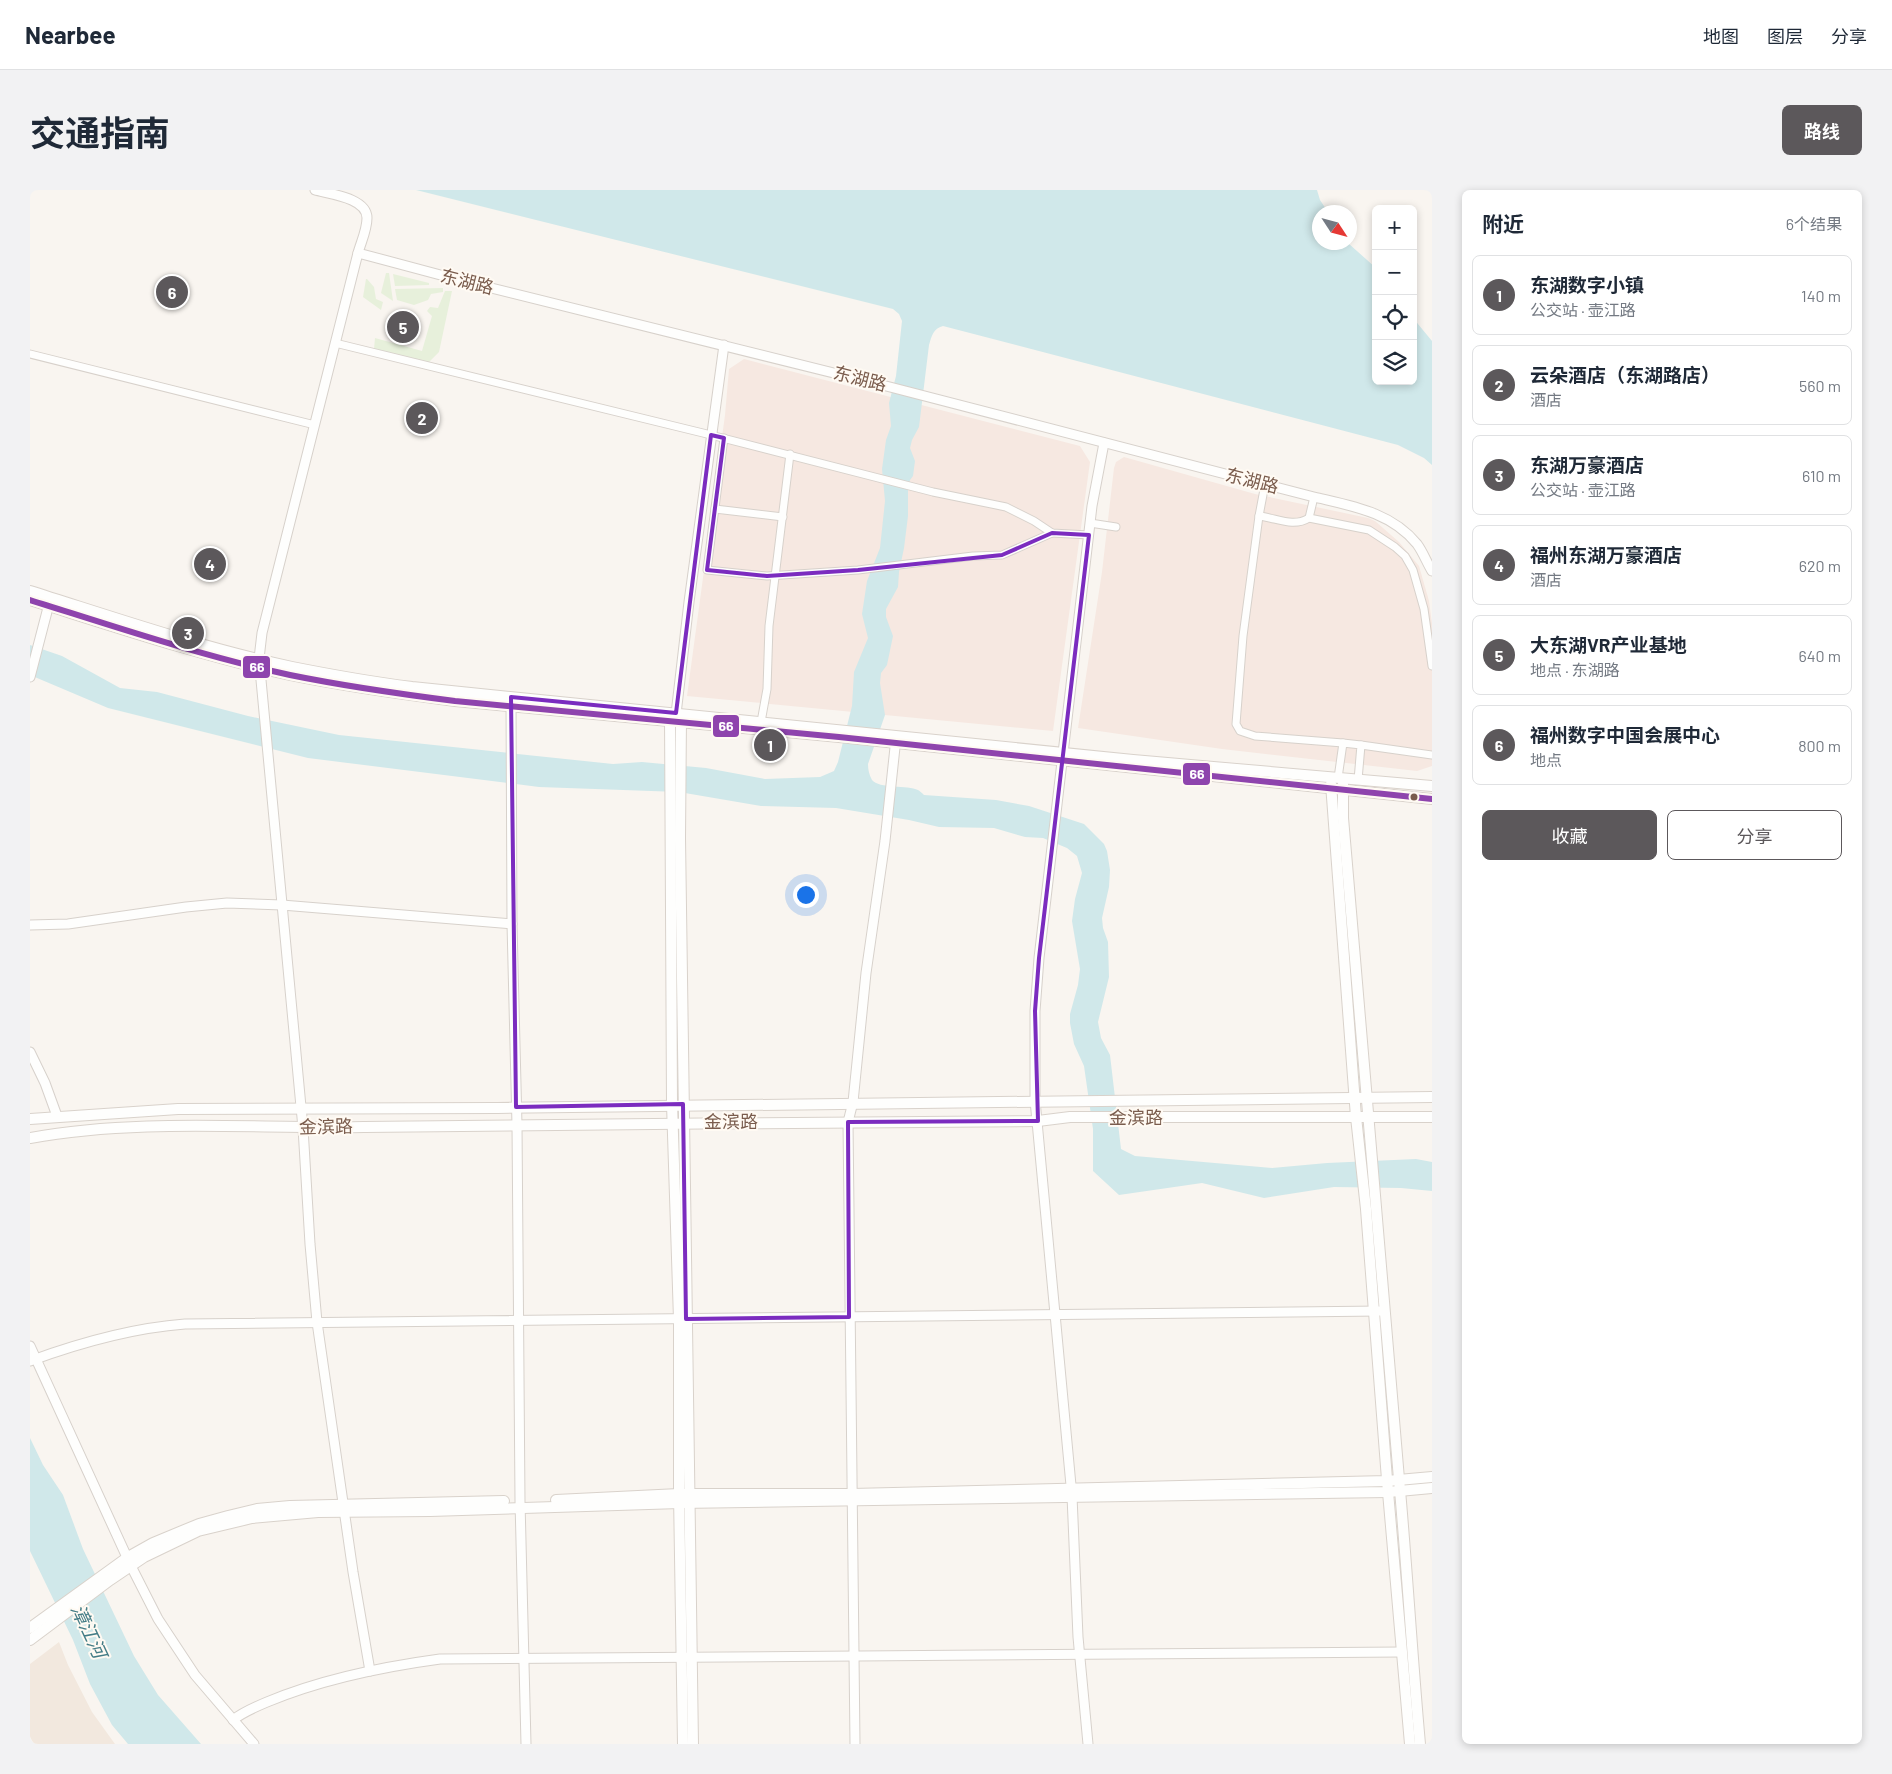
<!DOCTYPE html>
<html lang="zh">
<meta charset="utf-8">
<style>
:root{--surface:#fff;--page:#f2f2f3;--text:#1f2937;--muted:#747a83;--line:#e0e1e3;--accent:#5c585b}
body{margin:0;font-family:Barlow,"Noto Sans SC",sans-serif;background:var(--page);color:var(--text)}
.controls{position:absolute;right:15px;top:15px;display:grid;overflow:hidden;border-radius:8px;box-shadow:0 2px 8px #0003}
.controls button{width:45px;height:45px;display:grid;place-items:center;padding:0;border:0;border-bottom:1px solid var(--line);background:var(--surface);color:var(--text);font:25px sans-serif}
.compass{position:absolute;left:1282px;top:15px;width:45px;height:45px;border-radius:50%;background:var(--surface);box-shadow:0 2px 8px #0003;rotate:126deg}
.you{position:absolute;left:775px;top:704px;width:18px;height:18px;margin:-12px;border:4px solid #fff;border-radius:50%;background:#1a73e8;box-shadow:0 0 0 8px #1a73e833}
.badge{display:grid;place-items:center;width:32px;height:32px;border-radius:50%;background:var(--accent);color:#fff;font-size:16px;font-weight:700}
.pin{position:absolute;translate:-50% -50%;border:2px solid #fff;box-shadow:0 1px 5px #0006}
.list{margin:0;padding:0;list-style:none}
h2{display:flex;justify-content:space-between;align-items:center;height:65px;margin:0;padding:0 20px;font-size:21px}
h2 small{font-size:16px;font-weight:400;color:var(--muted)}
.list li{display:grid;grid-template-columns:32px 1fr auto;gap:15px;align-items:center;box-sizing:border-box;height:80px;margin:0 10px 10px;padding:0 10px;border:1px solid var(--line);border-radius:8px}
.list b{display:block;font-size:19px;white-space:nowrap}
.list p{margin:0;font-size:16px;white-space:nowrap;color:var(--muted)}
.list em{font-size:16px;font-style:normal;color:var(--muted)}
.actions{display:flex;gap:10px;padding:15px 20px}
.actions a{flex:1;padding:11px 0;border:1px solid var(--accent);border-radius:8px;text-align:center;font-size:18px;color:var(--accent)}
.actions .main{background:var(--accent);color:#fff}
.icon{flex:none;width:28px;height:28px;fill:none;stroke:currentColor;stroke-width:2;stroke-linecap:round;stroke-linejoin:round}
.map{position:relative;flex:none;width:1402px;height:1554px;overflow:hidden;border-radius:8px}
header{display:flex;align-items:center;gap:30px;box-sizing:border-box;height:70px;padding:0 25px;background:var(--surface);border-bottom:1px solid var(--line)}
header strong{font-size:24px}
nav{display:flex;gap:28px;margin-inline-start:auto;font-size:18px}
.intro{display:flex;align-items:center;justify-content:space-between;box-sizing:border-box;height:120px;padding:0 30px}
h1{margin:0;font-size:35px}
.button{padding:12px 22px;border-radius:8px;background:var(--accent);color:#fff;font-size:18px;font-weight:700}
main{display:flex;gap:30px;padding:0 30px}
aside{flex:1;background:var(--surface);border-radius:8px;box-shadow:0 2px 8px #0003}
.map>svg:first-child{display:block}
.residential{fill:#f2e8de}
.commercial{fill:#f6e8e1}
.green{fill:#e7f0db}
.water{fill:#d0e8ea}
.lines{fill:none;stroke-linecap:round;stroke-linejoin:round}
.minor-casing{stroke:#d7d1cb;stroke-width:9}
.tertiary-casing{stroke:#d7d1cb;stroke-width:11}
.secondary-casing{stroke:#d9d2cb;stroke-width:12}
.minor{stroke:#fefefd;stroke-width:7}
.tertiary{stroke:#fefefd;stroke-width:9}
.secondary{stroke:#fefefd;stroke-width:10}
.bus-1-casing{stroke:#fffaf3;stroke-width:10}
.bus-1{stroke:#8e44ad;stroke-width:6}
.marked{fill:none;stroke:#7b2cbf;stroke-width:4;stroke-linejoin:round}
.bus-dot{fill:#7a5c4d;stroke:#fffaf3;stroke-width:2}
.labels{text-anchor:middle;stroke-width:4;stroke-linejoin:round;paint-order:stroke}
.street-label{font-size:18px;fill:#7a5c4d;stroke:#fffaf3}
.water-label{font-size:19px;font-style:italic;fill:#437c86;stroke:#fffaf3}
.line-badge{stroke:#fffaf3;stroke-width:2}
.badge-label{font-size:14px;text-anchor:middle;font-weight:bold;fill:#fff}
</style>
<header>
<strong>Nearbee</strong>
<nav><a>地图</a><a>图层</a><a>分享</a></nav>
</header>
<div class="intro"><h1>交通指南</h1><a class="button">路线</a></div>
<main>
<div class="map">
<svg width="1402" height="1554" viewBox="0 0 1402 1554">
<rect width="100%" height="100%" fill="#f9f5f0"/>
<polygon class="residential" points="29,1452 38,1475 62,1522 85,1554 4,1554 0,1547 0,1474"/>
<g class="commercial">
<polygon points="714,169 1050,256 1060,272 1023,541 657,506 695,225 699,179"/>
<polygon points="1094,267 1225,304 1338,328 1345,331 1369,352 1389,376 1399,411 1402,434 1402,576 1387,581 1192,559 1048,538 1072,382 1084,278 1086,272"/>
</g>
<g class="green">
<polygon points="356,83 359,83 363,111 351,103"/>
<polygon points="363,84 399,93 399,95 365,96"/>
<polygon points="336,89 337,89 344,97 346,109 353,112 351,120 333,107"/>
<polygon points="413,98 413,102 401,104 398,110 384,115 367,110 365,99"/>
<polygon points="415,101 422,101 409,162 398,173 344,159 345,148 392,161 402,126 397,121 400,117 408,118"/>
</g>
<g class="water">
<path d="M386,0h901l3,10 8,12h-8v30l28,1 28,25v113h37v-63l19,23v124l-8,-7 -26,-13 -455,-119c-10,3 -11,9 -14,19l-10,82 -7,13 -2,8 5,13 -2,15 -3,4 -2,10v26l-4,32 -5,24 -1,15 -12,22v8l7,19 -6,29 -6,8 -1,10 5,32 -17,49c0,5 1,11 4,16 7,9 36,5 46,10 2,1 4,3 6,5l72,5 33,6 55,18 20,20 3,7 3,19 -1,17 -7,31 1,10 5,14 1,35 -11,45 3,16 9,17 11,94 14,7 137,12 55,-5 89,-4 16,3v29l-31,-3 -67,-1 -70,11 -62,-15 -83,12 -26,-24v-42l-9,-63 -10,-22 -4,-21v-9l8,-29 2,-16 -8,-48 3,-22 7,-26 -5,-17 -10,-8 -24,-10 -18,-1 -31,-9 -55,-1 -30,-7 -73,-12 -75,-2 -82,-14 -140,-5 -231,-29 -200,-50 -78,-33v-30l32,11 58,32 37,4 91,24 91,19 274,29 29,-2 64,6 59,11 55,-2 14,-6 4,-9 14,-56 2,-34 14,-34 -6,-24 5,-33 13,-33 5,-47 -3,-32 4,-29 5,-14 -2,-23 7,-27 6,-55 -3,-7 -6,-5z"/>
<polygon points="0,1248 13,1275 33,1305 53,1359 104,1466 128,1505 171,1554 98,1554 82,1535 60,1494 43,1450 0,1361"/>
</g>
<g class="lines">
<defs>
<g id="minor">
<polyline points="305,153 673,243 903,302 976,317 1004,331 1022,343 1059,345"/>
<polyline points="0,164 285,235"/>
<polyline points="694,248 677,380 737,386 828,380 943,366 972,365 1022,343"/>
<polyline points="1284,307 1279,328 1339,340 1365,357 1375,366 1383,380 1394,419 1402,476"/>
<polyline points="685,319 753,327"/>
<polyline points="1229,326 1235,294"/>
<path d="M1279,328c-16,10 -32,0 -50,-2l-16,120 -7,88 4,7 15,5 88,7"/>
<polyline points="1060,333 1086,337"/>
<polyline points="731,532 737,499 739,436 760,264"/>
<polyline points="1331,555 1402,565"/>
<polyline points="1308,588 1313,553 1331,555 1328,590"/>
</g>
<g id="tertiary">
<path d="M285,0c15,4 52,8 52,28 0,12 -6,24 -9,35l105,28 427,106 424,110c38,9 77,15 103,47 6,8 10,19 15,27"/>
<polyline points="328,63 232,443 228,477 231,490 273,938 280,1054 287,1132 323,1382 340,1481"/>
<polyline points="0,487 20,410"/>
<polyline points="481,509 482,734 487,935 490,1311 496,1554"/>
<polyline points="646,524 659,412 694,155"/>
<polyline points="0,735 38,734 156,717 197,713 252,715 482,734"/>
<polyline points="0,862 15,893 27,926"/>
<polyline points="0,1156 101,1376 128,1429 165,1485 224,1554"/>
<path d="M0,1171c49,-18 102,-33 155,-37l1196,-13"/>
<path d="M203,1530c10,-8 22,-13 34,-18 55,-23 114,-35 173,-43l962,-7"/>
<polyline points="825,1554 818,932 823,912 836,783 855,651 866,548"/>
<polyline points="1058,1554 1048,1447 1042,1306 1005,910 1005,821 1009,768 1062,316 1074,253"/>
</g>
<g id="secondary">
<path d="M0,401c86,27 173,57 262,76 40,8 80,15 120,20l721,73 299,26"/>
<path d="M0,410c86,27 172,56 260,75 54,11 110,19 165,26l384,36 593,62"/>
<polyline points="640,525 642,914 649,1129 649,1304 653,1554"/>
<polyline points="651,528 650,648 663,1554"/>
<polyline points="1301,594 1326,927 1336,1019 1358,1302 1380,1554"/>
<path d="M1313,594v34c19,220 37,440 56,661 8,88 13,177 21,265"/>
<polyline points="0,929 148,919 467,918 1402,907"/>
<path d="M0,948c110,-20 223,-9 334,-11 225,-3 449,-4 674,-6l32,-4h362"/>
<polyline points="526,1310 649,1304 822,1304 1357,1291 1402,1287"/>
<polyline points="0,1438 98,1367 123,1353 169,1334 198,1326 227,1319 260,1316 474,1311"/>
<polyline points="0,1450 80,1390 114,1367 168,1341 222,1328 288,1322 400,1321 650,1313 1358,1302 1402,1298"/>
</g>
</defs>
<use href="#minor" class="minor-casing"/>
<use href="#tertiary" class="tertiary-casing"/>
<use href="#secondary" class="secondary-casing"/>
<use href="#minor" class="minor"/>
<use href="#tertiary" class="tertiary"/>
<use href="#secondary" class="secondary"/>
<defs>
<path id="bus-1" d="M0,410c86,27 172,56 260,75 54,11 110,19 165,26l384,36 593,62"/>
</defs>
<use href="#bus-1" class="bus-1-casing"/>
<use href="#bus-1" class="bus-1"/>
</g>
<path class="marked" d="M681,245l13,3 -17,132 60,6 91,-6 144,-15 50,-22 37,2 -50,423 -4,53 3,110 -190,1 1,195 -163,2 -3,-215 -167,3 -5,-410 165,16z"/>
<circle class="bus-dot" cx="1384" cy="607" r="4.5"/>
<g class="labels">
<g class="street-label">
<text transform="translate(437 92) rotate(14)" y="6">东湖路</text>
<text transform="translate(830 189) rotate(14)" y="6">东湖路</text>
<text transform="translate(1222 291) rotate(14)" y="6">东湖路</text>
<text x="1106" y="934">金滨路</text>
<text x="701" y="938">金滨路</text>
<text transform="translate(296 937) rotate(-1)" y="6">金滨路</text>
</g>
<g class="water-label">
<text transform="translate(59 1441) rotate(65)" y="7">漳江河</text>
</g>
</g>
<g class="line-badge">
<rect x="212" y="465" width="29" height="24" rx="5" fill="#8e44ad"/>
<rect x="682" y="524" width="28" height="24" rx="5" fill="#8e44ad"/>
<rect x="1152" y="572" width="29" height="24" rx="5" fill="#8e44ad"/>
</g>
<g class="badge-label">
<text x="227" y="482">66</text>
<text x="696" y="541">66</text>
<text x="1167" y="589">66</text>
</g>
</svg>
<div class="controls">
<button>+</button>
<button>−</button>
<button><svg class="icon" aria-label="locate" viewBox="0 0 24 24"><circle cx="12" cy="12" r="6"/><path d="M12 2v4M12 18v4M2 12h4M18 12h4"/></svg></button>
<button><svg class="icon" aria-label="layers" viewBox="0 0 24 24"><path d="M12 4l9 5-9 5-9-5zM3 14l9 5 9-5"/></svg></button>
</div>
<svg class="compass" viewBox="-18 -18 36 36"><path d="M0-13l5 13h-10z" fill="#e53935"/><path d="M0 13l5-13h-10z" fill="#747a83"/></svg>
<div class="you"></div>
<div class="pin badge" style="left:740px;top:555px">1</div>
<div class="pin badge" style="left:392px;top:228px">2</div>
<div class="pin badge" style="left:158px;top:443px">3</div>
<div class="pin badge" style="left:180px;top:374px">4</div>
<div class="pin badge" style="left:373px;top:137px">5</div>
<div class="pin badge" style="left:142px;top:102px">6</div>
</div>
<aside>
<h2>附近<small>6个结果</small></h2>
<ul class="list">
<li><span class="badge">1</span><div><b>东湖数字小镇</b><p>公交站 · 壶江路</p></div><em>140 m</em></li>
<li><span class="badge">2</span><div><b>云朵酒店（东湖路店）</b><p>酒店</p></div><em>560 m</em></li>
<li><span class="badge">3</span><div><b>东湖万豪酒店</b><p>公交站 · 壶江路</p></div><em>610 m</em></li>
<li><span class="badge">4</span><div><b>福州东湖万豪酒店</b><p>酒店</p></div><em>620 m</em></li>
<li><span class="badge">5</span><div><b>大东湖VR产业基地</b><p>地点 · 东湖路</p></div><em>640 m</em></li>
<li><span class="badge">6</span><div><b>福州数字中国会展中心</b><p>地点</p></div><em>800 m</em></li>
</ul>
<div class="actions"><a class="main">收藏</a><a>分享</a></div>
</aside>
</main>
